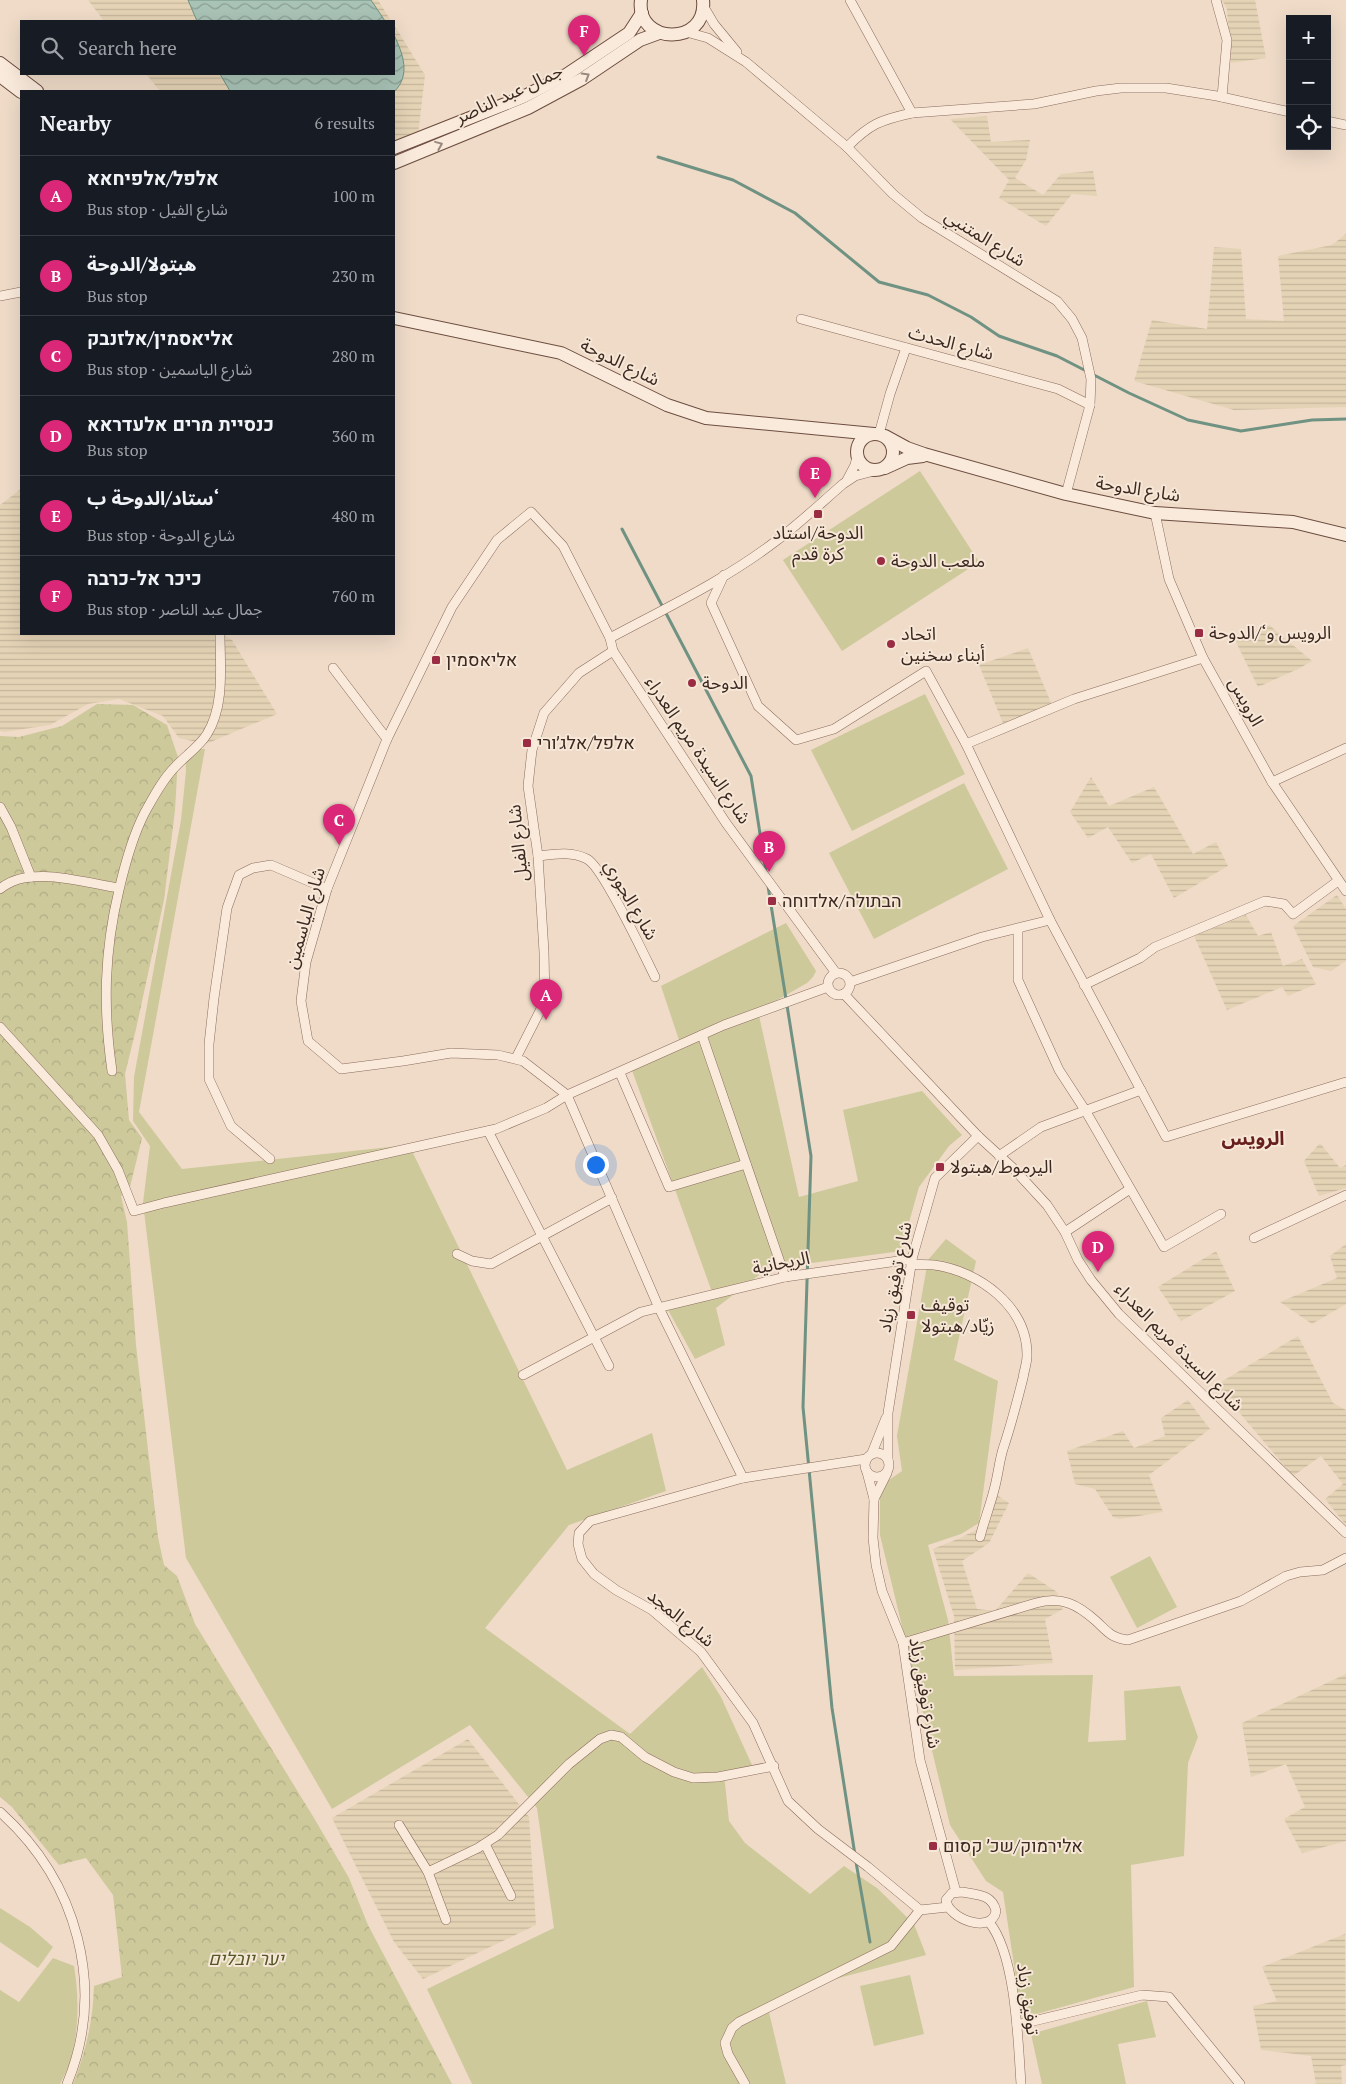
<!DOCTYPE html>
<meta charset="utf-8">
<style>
:root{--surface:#171b24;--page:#20242c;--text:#f1f3f6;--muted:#9ea1a6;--line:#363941;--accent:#db2777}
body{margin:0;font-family:"PT Serif","Noto Sans Arabic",Heebo,serif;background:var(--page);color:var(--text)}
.controls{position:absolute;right:15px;top:15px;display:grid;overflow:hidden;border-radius:0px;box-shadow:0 5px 20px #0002}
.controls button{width:45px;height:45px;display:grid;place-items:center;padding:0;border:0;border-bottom:1px solid var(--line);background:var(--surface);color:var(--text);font:25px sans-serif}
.you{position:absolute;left:595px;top:1164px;width:18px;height:18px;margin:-12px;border:4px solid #fff;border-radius:50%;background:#1a73e8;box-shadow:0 0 0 8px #1a73e833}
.badge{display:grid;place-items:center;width:32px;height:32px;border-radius:50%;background:var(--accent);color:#fff;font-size:16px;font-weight:700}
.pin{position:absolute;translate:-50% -41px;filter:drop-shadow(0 1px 2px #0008)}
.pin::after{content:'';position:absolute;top:26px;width:18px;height:15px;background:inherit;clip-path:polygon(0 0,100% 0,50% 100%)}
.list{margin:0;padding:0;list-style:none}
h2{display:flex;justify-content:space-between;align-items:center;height:65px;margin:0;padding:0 20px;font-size:21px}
h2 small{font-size:16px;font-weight:400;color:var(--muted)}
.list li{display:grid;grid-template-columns:32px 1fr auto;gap:15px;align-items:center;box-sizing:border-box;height:80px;padding:0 20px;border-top:1px solid var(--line)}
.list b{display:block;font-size:19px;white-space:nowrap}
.list p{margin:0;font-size:16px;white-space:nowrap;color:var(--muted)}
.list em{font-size:16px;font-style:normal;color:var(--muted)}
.icon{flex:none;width:28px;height:28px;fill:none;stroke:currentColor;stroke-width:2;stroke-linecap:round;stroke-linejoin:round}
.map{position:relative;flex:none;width:1346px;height:2084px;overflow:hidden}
.search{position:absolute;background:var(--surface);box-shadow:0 5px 20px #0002;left:20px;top:20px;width:375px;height:55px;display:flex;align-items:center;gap:12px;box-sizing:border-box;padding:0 18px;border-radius:0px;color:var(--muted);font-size:19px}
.panel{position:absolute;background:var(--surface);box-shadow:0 5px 20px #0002;left:20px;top:90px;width:375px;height:545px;border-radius:0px}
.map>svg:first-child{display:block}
.farmland{fill:url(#farmland-rules)}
.green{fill:#cdc99b}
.forest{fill:url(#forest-crowns)}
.water{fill:url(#water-waves);stroke:#6f9282}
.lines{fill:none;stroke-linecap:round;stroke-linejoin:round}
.stream{stroke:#6f9282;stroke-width:3}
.street-casing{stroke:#8b6c5c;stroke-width:10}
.secondary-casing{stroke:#6d4d3f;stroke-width:14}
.street{stroke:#f9eadb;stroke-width:9}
.secondary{stroke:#f9eadb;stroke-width:12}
.oneway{stroke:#9a897e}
.poi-dot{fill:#9a2c43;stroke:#f6e7d7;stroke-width:2}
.labels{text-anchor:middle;stroke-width:4;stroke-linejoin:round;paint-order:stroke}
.street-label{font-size:18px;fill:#3b2820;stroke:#f6e7d7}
.poi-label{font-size:18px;fill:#3b2820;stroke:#f6e7d7;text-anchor:start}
.park-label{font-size:18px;font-style:italic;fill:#555827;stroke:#f6e7d7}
.neighbourhood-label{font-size:19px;font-weight:bold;fill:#68201f;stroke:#f6e7d7}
</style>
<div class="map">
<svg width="1346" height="2084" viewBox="0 0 1346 2084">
<defs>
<pattern id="farmland-rules" width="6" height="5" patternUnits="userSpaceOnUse" patternTransform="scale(1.25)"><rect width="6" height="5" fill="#e5d3b5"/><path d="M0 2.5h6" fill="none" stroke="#c5b59b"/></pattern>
<pattern id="forest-crowns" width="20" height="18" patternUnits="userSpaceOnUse" patternTransform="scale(1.25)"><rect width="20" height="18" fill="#cdc99b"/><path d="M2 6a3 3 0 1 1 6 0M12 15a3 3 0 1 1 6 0" fill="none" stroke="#b1ad85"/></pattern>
<pattern id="water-waves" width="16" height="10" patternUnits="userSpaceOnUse" patternTransform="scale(1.25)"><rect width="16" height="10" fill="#a9c3b6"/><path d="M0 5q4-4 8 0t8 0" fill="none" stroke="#8b9e94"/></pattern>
</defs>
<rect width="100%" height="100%" fill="#efdbc8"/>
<g class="farmland">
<polygon points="88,0 378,0 391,21 104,21"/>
<polygon points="1222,0 1255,0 1266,58 1231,63 1227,9"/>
<polygon points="394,25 425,75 417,144 394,150 394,91 160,91 146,74 394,74"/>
<polygon points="987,116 991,142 1030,140 1026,160 1015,178 1043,195 1061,174 1093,171 1097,196 1072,194 1046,226 999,198 1009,180 950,119"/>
<polygon points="1346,234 1346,407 1234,410 1134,381 1152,320 1207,329 1214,247 1241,249 1246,319 1284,321 1278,256 1332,245"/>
<polygon points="21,489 21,634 223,634 232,640 277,714 206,744 179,738 163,716 119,699 88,704 50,725 4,732 0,731 0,505"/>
<polygon points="1269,625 1312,661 1298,669 1258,687 1235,640"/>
<polygon points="1028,648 1052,705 1003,723 979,665"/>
<polygon points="1091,777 1109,806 1154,787 1193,854 1216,842 1228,866 1174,898 1151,854 1132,863 1108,827 1088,838 1070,812"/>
<polygon points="1337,895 1346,909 1346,961 1331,971 1313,967 1293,926"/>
<polygon points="1246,915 1258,936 1271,932 1283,966 1302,959 1316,984 1288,996 1282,987 1227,1010 1194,936"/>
<polygon points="1320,1143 1340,1168 1346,1165 1346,1188 1319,1196 1304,1161"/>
<polygon points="1346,1244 1346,1304 1312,1324 1280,1302 1337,1278 1330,1256"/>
<polygon points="1216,1251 1235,1291 1181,1321 1158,1287"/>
<polygon points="1298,1336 1333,1403 1346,1410 1346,1525 1325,1499 1343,1484 1321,1456 1293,1476 1216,1385"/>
<polygon points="1188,1400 1210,1429 1149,1475 1163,1512 1120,1519 1113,1517 1095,1489 1075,1484 1067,1451 1123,1431 1134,1448 1165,1436 1161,1418"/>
<polygon points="989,1490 1009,1503 989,1543 962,1561 977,1609 995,1611 1028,1573 1057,1592 1063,1609 1045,1619 1053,1663 955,1670 954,1616 933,1549 960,1538 984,1526"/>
<polygon points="1346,1674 1346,1841 1302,1853 1284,1819 1305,1807 1286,1764 1251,1777 1242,1723"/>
<polygon points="468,1739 529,1817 536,1925 423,1979 394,1942 332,1818"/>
<polygon points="1345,1934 1346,2065 1341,2066 1342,2084 1316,2084 1311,2056 1261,2050 1253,2006 1277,2001 1262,1967"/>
</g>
<g class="green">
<polygon points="920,471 979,562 842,651 783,560"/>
<polygon points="925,694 965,774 852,831 811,750"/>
<polygon points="185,749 205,749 139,1112 182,1169 409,1145 567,1470 652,1433 666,1491 569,1525 485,1628 630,1734 702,1667 721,1697 752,1765 724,1774 729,1821 745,1843 810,1894 844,1866 877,1888 914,1924 926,1955 835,1979 768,2008 786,2084 472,2084 427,1989 554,1928 537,1808 470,1725 332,1809 186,1558 143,1203 150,1146 133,1121 134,1077 181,820 186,771"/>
<polygon points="964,783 1008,869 874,939 829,853"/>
<polygon points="786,923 816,971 813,977 807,983 758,1011 799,1197 858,1181 843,1110 922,1091 962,1135 949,1146 919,1187 901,1251 767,1269 716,1308 725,1345 695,1359 667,1308 712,1292 629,1062 680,1043 661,986"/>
<polygon points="946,1239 976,1261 954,1360 998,1381 979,1523 961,1534 928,1545 948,1620 954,1676 1093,1675 1088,1742 1126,1740 1124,1691 1180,1686 1198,1737 1188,1763 1184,1856 1131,1865 1134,1987 1022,2018 1003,1892 986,1881 950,1825 880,1535 880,1498 889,1480 902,1471 897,1436 928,1260"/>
<polygon points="1150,1556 1177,1607 1137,1628 1110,1577"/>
<polygon points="0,1908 30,1927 53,1947 38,1968 0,1942"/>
<path d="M53,1958l21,8c5,30 5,64 -3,93 -2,8 -7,17 -11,25h-60v-94l19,12z"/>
<polygon points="910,1975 924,2034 874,2046 860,1986"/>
<polygon points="1147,2001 1156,2037 1118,2044 1126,2084 1042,2084 1031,2034"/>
</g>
<path class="forest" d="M97,704l36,1 34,20 11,32 -3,53 -11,90 -28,129 -11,45 4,46 13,18 -13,53 -8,5 6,26 9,123 22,192 6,28 13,11 18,48 119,194 35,60 19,47 84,159h-379c13,-32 20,-64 21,-98l28,-9 -9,-82 -27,-37 -27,7 -48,-59 -11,-9v-1061l19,1 43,-11z"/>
<g class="water">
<polygon points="188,0 371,0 385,21 197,21"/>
<path d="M394,35c9,19 17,40 0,57l-164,-1 -10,-17h174z"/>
</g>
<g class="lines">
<g class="stream">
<polyline points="658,157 733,180 795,213 879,282 928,295 971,317 999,336 1057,356 1129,393 1188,420 1241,431 1312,420 1346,419"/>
<polyline points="622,529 751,776 766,872"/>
<polyline points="768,886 811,1156 803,1407 832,1708 855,1855"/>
<polyline points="856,1862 870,1942"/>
</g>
<defs>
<g id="street">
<polyline points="850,0 912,113"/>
<polyline points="1216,0 1227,40 1222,97"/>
<polyline points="704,7 714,24 737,52"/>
<polyline points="686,32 708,38 746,62 847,147 893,194 922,218 1057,301 1072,319 1082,338 1091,379 1090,405 1066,494"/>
<polyline points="1327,121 1346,125"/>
<path d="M847,147c23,-23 33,-27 65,-34l122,-9 62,-13 25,-3h45l51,8 73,16"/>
<polyline points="0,296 21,292"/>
<polyline points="801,319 1058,389 1090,405"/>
<polyline points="879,434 890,394 906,348"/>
<polyline points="847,480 855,465 857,456"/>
<polyline points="1155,513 1169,579 1203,658 1272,782 1346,891"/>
<polyline points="724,575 711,603 758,706 796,740 834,729 926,671 966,744 1050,920 1166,1137 1346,1082"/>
<path d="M610,638c56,-30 115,-58 166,-97 23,-17 45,-38 67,-57l12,-8 23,-6"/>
<polyline points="333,668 387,739 452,607 497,540 531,512 563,546 610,638 613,651 726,823 836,973"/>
<polyline points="387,739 327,889 306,962 301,1001 308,1041 341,1069 403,1061 451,1053 498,1055 523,1061 567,1095 659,1308 743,1478"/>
<polyline points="966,744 1074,699 1203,658"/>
<polyline points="1272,782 1346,748"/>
<polyline points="0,807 11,827 31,877"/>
<path d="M538,856c17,-2 33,-5 49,3 16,8 58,98 68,118"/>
<path d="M0,889c28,-25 85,-6 119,-1"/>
<polyline points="1018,929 1018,980 1059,1070 1085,1110 1164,1247 1221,1214"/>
<circle cx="839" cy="984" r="11"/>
<polyline points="850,982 982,937 1050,920"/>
<polyline points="1084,985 1140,958 1155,947 1265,901 1284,904 1293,914 1338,881"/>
<polyline points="844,994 978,1136 1013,1168 1047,1205 1065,1232 1078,1260 1091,1280 1119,1314 1346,1533"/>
<polyline points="0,1027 98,1135 118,1170 134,1211 164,1203 496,1129 546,1108 567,1095 724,1025 828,987"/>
<polyline points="702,1035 785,1277"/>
<polyline points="516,1058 545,1001 544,952 538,856 528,786 532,750 544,713 579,673 613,651"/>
<path d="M112,1071c-9,-63 -8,-119 7,-181 6,-26 13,-52 25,-76 9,-16 18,-34 31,-47 10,-11 25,-21 32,-33 18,-29 13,-68 13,-100"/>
<polyline points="620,1073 669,1187 746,1164"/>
<polyline points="488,1131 609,1366"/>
<polyline points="999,1156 1041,1127 1141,1090"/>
<polyline points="270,1159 231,1126 209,1079 209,1044 214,998 227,908 239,875 253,868 271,865 327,889"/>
<polyline points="1065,1232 1130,1189"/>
<polyline points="1254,1238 1346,1195"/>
<polyline points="457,1254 472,1261 491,1264 612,1198"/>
<path d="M911,1264c7,1 15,0 23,1 45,6 94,42 93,91 0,7 -3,15 -4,22 -6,24 -12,47 -20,71 -4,13 -5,27 -9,41 -4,16 -10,31 -14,47"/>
<polyline points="523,1375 641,1312 785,1277 912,1259"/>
<circle cx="877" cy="1465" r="12"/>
<polyline points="872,1453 886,1418"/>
<polyline points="866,1459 743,1478 590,1521 579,1533 578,1544 582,1559 594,1574 616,1590 652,1610 701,1652 753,1723 788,1801 818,1829 868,1867 920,1910 948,1907"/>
<polyline points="888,1459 888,1413 912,1259 935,1178 978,1136"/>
<polyline points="867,1472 874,1499 873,1538 876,1565 882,1591 903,1643 920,1760 956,1892"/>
<polyline points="874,1499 887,1473"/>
<path d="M903,1643l133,-40c25,-7 41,1 60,18 12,11 15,17 32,19l113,-39 45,-25 14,-4 23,-2 23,-12"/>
<path d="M0,1812c77,69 107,175 67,272"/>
<polyline points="399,1825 428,1872 446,1920"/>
<polyline points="485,1844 511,1896"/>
<polyline points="428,1872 478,1848 498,1835 569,1764 600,1739 611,1735 621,1737 645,1757 674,1772 693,1778 718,1777 774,1766"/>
<path d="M962,1892c15,3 30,2 34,19 -4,24 -48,8 -50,-11l6,-7z"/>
<path d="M989,1922c27,33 29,119 32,162"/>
<polyline points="1017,2025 1142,1995 1169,1997 1240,2084"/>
<polyline points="745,2084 728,2054 725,2043 732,2028 739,2022 891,1946 920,1910"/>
</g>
<g id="secondary">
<path d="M641,0c-6,45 67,47 62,0"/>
<polyline points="0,63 37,91"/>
<polyline points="0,76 21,92"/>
<polyline points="394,148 523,97 566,75 629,33 642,13"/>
<polyline points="394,163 528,108 582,79 640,40 659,33"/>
<polyline points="394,318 561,353 667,405 706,418 874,434"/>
<circle cx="875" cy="452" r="18"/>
<polyline points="885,436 907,448 924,454 1066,494 1155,513 1293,522 1346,535"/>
<polyline points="885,468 907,458 923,456"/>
</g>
</defs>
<use href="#street" class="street-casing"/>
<use href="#secondary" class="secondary-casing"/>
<use href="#street" class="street"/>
<use href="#secondary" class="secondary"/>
</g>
<defs><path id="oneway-chevron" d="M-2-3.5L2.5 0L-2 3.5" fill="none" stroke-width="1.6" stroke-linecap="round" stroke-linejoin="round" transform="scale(1.25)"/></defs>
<g class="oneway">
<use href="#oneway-chevron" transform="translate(586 76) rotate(-31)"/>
<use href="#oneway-chevron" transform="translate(439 145) rotate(-22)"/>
</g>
<g class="poi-dot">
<rect x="813" y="509" width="10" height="10" rx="2.5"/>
<circle cx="881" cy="561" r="5"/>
<rect x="1194" y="628" width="10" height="10" rx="2.5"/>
<circle cx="891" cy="644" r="5"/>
<rect x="431" y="655" width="10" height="10" rx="2.5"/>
<circle cx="692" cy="683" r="5"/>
<rect x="522" y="738" width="10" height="10" rx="2.5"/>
<rect x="767" y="896" width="10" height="10" rx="2.5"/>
<rect x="935" y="1162" width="10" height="10" rx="2.5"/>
<rect x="906" y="1310" width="10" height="10" rx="2.5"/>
<rect x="928" y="1841" width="10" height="10" rx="2.5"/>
</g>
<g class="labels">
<g class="street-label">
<text transform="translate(509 94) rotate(-25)" y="6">جمال عبد الناصر</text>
<text transform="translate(985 238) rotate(32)" y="6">شارع المتنبي</text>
<text transform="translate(951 343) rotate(15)" y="6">شارع الحدث</text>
<text transform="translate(620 362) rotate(26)" y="6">شارع الدوحة</text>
<text transform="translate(1138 489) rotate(9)" y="6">شارع الدوحة</text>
<text transform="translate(1246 702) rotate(61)" y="6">الرويس</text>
<text transform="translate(698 750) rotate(56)" y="6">شارع السيدة مريم العدراء</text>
<text transform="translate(518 843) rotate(-96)" y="6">شارع الفيل</text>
<text transform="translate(631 900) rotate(60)" y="6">شارع الجوري</text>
<text transform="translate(305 918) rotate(-74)" y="6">شارع الياسمين</text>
<text transform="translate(781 1263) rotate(-11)" y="6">الريحانية</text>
<text transform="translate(895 1277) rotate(-79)" y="6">شارع توفيق زياد</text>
<text transform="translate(1179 1347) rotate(45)" y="6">شارع السيدة مريم العدراء</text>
<text transform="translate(681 1618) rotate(39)" y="6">شارع المجد</text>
<text transform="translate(925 1693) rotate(80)" y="6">شارع توفيق زياد</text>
<text transform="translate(1028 1999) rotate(82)" y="6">توفيق زياد</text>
</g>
<g class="poi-label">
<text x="818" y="539" text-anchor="middle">الدوحة/استاد<tspan x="818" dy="21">كرة قدم</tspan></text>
<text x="891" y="567">ملعب الدوحة</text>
<text x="1209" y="639">الرويس و‘/الدوحة</text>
<text x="901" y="640">اتحاد<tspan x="901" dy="21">أبناء سخنين</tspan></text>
<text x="446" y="666">אליאסמין</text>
<text x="702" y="689">الدوحة</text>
<text x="537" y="749">אלפל/אלג׳ורי</text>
<text x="782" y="907">הבתולה/אלדוחה</text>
<text x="950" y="1173">اليرموط/هبتولا</text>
<text x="921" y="1311">توقيف<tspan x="921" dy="21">زيّاد/هبتولا</tspan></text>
<text x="943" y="1852">אלירמוק/שכ׳ קסום</text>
</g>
<g class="park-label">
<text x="246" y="1965">יער יובלים</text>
</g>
<g class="neighbourhood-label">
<text x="1253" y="1145">الرويس</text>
</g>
</g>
</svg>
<div class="controls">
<button>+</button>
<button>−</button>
<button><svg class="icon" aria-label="locate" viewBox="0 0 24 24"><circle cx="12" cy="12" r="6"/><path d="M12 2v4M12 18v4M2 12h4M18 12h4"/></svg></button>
</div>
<div class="you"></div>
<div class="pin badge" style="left:546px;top:1020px">A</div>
<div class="pin badge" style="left:769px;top:872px">B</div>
<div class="pin badge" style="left:339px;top:845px">C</div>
<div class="pin badge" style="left:1098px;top:1272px">D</div>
<div class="pin badge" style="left:815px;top:498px">E</div>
<div class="pin badge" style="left:584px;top:56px">F</div>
<div class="search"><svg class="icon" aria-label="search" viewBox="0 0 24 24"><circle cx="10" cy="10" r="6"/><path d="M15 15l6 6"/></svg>Search here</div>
<section class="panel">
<h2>Nearby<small>6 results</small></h2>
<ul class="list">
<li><span class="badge">A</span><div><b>אלפל/אלפיחאא</b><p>Bus stop · شارع الفيل</p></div><em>100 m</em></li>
<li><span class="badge">B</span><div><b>هبتولا/الدوحة</b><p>Bus stop</p></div><em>230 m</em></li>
<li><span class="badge">C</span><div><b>אליאסמין/אלזנבק</b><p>Bus stop · شارع الياسمين</p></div><em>280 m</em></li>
<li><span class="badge">D</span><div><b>כנסיית מרים אלעדראא</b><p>Bus stop</p></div><em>360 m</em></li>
<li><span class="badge">E</span><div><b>ستاد/الدوحة ب‘</b><p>Bus stop · شارع الدوحة</p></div><em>480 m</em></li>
<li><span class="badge">F</span><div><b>כיכר אל-כרבה</b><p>Bus stop · جمال عبد الناصر</p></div><em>760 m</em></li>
</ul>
</section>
</div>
